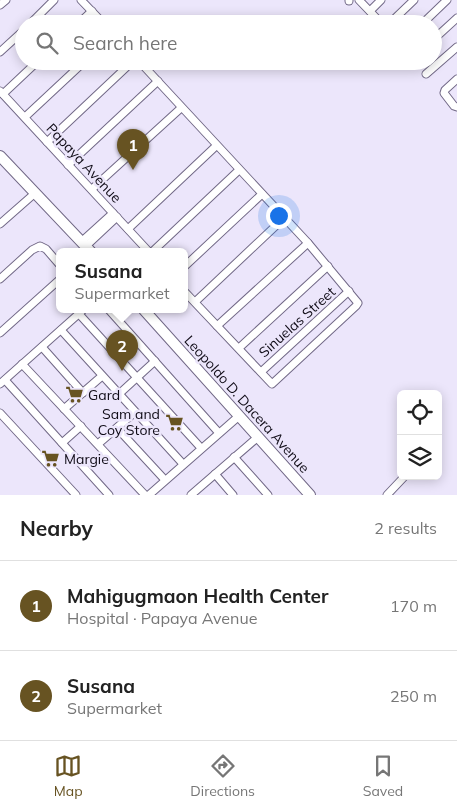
<!DOCTYPE html>
<meta charset="utf-8">
<style>
:root{--surface:#fff;--page:#f2f2f2;--text:#222;--muted:#767676;--line:#e0e0e0;--accent:#675322}
body{margin:0;font-family:Mulish,sans-serif;background:var(--page);color:var(--text)}
.controls{position:absolute;right:15px;bottom:15px;display:grid;overflow:hidden;border-radius:8px;box-shadow:0 2px 12px #0003}
.controls button{width:45px;height:45px;display:grid;place-items:center;padding:0;border:0;border-bottom:1px solid var(--line);background:var(--surface);color:var(--text);font:25px sans-serif}
.you{position:absolute;left:278px;top:215px;width:18px;height:18px;margin:-12px;border:4px solid #fff;border-radius:50%;background:#1a73e8;box-shadow:0 0 0 8px #1a73e833}
.badge{display:grid;place-items:center;width:32px;height:32px;border-radius:50%;background:var(--accent);color:#fff;font-size:16px;font-weight:700}
.pin{position:absolute;translate:-50% -41px;filter:drop-shadow(0 1px 2px #0008)}
.pin::after{content:'';position:absolute;top:26px;width:18px;height:15px;background:inherit;clip-path:polygon(0 0,100% 0,50% 100%)}
.popup{position:absolute;left:56px;top:248px;width:132px;height:65px;box-sizing:border-box;display:grid;place-content:center;border-radius:8px;background:var(--surface);filter:drop-shadow(0 1px 4px #0005);font-size:16px;white-space:nowrap;color:var(--muted)}
.popup b{font-size:19px;color:var(--text)}
.popup::after{content:'';position:absolute;left:50%;top:100%;margin-left:-10px;border:10px solid transparent;border-top-color:var(--surface)}
.list{margin:0;padding:0;list-style:none}
h2{display:flex;justify-content:space-between;align-items:center;height:65px;margin:0;padding:0 20px;font-size:21px}
h2 small{font-size:16px;font-weight:400;color:var(--muted)}
.list li{display:grid;grid-template-columns:32px 1fr auto;gap:15px;align-items:center;box-sizing:border-box;height:90px;padding:0 20px;border-top:1px solid var(--line)}
.list b{display:block;font-size:19px;white-space:nowrap}
.list p{margin:0;font-size:16px;white-space:nowrap;color:var(--muted)}
.list em{font-size:16px;font-style:normal;color:var(--muted)}
.icon{flex:none;width:28px;height:28px;fill:none;stroke:currentColor;stroke-width:2;stroke-linecap:round;stroke-linejoin:round}
.map{position:relative;flex:none;width:457px;height:495px;overflow:hidden}
.search{position:absolute;background:var(--surface);box-shadow:0 2px 12px #0003;left:15px;right:15px;top:15px;height:55px;display:flex;align-items:center;gap:12px;box-sizing:border-box;padding:0 18px;border-radius:28px;color:var(--muted);font-size:19px}
.sheet{height:245px;background:var(--surface)}
nav{display:flex;justify-content:space-around;align-items:center;box-sizing:border-box;height:70px;border-top:1px solid var(--line);background:var(--surface);font-size:14px;color:var(--muted)}
nav a{display:grid;justify-items:center;gap:2px}
nav .on{color:var(--accent)}
.map>svg:first-child{display:block}
.lines{fill:none;stroke-linecap:round;stroke-linejoin:round}
.minor-casing{stroke:#716886;stroke-width:9}
.secondary-casing{stroke:#716886;stroke-width:12}
.minor{stroke:#fff;stroke-width:7}
.secondary{stroke:#fff;stroke-width:10}
.labels{text-anchor:middle;stroke-width:5;stroke-linejoin:round;paint-order:stroke}
.street-label{font-size:14px;fill:#0f0b16;stroke:#ece6fb}
.poi-label{font-size:14px;fill:#0f0b16;stroke:#ece6fb;text-anchor:start}
</style>
<div class="map">
<svg width="457" height="495" viewBox="0 0 457 495">
<rect width="100%" height="100%" fill="#ece6fb"/>
<g class="lines">
<defs>
<g id="minor">
<polyline points="81,0 104,24"/>
<polyline points="359,0 382,24"/>
<polyline points="349,1 349,0"/>
<polyline points="0,5 6,0"/>
<polyline points="370,11 381,0"/>
<polyline points="30,24 54,0"/>
<polyline points="78,24 92,11"/>
<polyline points="389,24 414,0"/>
<polyline points="422,24 447,0"/>
<polyline points="433,40 457,18"/>
<polyline points="0,52 24,30"/>
<polyline points="139,61 308,243 358,303 356,306 272,384 184,291"/>
<polyline points="426,74 457,47"/>
<polyline points="457,79 445,90 444,93 454,106 457,107"/>
<polyline points="0,91 149,252"/>
<polyline points="3,94 38,61"/>
<polyline points="25,117 85,61"/>
<polyline points="47,142 133,61"/>
<polyline points="68,165 158,81"/>
<polyline points="92,189 181,108"/>
<polyline points="0,224 34,194"/>
<polyline points="128,229 216,146"/>
<polyline points="81,242 113,213"/>
<polyline points="85,247 117,217"/>
<polyline points="152,252 239,170"/>
<polyline points="184,267 262,194"/>
<polyline points="0,279 32,250 40,246 46,249 59,264"/>
<polyline points="195,302 284,218"/>
<polyline points="109,310 219,433"/>
<polyline points="79,314 201,448"/>
<polyline points="217,326 308,243"/>
<polyline points="61,330 183,464"/>
<polyline points="0,333 59,280"/>
<polyline points="42,347 83,393"/>
<polyline points="239,348 328,266"/>
<polyline points="22,364 145,495"/>
<polyline points="261,372 349,291"/>
<polyline points="5,380 109,495"/>
<polyline points="0,384 83,310"/>
<polyline points="119,394 155,361"/>
<polyline points="64,409 102,376"/>
<polyline points="0,413 76,495"/>
<polyline points="117,428 165,480"/>
<polyline points="62,443 81,426"/>
<polyline points="98,444 135,412"/>
<polyline points="234,457 268,495"/>
<polyline points="215,474 233,495"/>
<polyline points="149,495 239,416"/>
<polyline points="191,495 258,437"/>
<polyline points="387,495 404,477"/>
</g>
<g id="secondary">
<polyline points="0,156 91,252"/>
<polyline points="144,310 310,495"/>
</g>
</defs>
<use href="#minor" class="minor-casing"/>
<use href="#secondary" class="secondary-casing"/>
<use href="#minor" class="minor"/>
<use href="#secondary" class="secondary"/>
</g>
<defs>
<symbol id="supermarket-bare" viewBox="-9 -9 18 18"><path d="M-6-5.5h2.5l.6 2H6L4.5 2H-2.5L-4.4-4H-6ZM-1.5 3.2a1.3 1.3 0 1 0 .1 0ZM3 3.2a1.3 1.3 0 1 0 .1 0Z" fill="#675322" stroke="#ece6fb" stroke-width="2.5" paint-order="stroke"/></symbol>
</defs>
<g fill-rule="evenodd">
<use href="#supermarket-bare" x="62" y="382" width="25" height="25"/>
<use href="#supermarket-bare" x="162" y="410" width="25" height="25"/>
<use href="#supermarket-bare" x="38" y="446" width="25" height="25"/>
</g>
<g class="labels">
<g class="street-label">
<text transform="translate(84 163) rotate(47)" y="5">Papaya Avenue</text>
<text transform="translate(297 322) rotate(-42)" y="5">Sinuelas Street</text>
<text transform="translate(247 404) rotate(48)" y="5">Leopoldo D. Dacera Avenue</text>
</g>
<g class="poi-label">
<text x="88" y="400">Gard</text>
<text x="160" y="419" text-anchor="end">Sam and<tspan x="160" dy="16">Coy Store</tspan></text>
<text x="64" y="464">Margie</text>
</g>
</g>
</svg>
<div class="controls">
<button><svg class="icon" aria-label="locate" viewBox="0 0 24 24"><circle cx="12" cy="12" r="6"/><path d="M12 2v4M12 18v4M2 12h4M18 12h4"/></svg></button>
<button><svg class="icon" aria-label="layers" viewBox="0 0 24 24"><path d="M12 4l9 5-9 5-9-5zM3 14l9 5 9-5"/></svg></button>
</div>
<div class="you"></div>
<div class="pin badge" style="left:133px;top:170px">1</div>
<div class="pin badge" style="left:122px;top:371px">2</div>
<div class="popup"><b>Susana</b>Supermarket</div>
<div class="search"><svg class="icon" aria-label="search" viewBox="0 0 24 24"><circle cx="10" cy="10" r="6"/><path d="M15 15l6 6"/></svg>Search here</div>
</div>
<section class="sheet">
<h2>Nearby<small>2 results</small></h2>
<ul class="list">
<li><span class="badge">1</span><div><b>Mahigugmaon Health Center</b><p>Hospital · Papaya Avenue</p></div><em>170 m</em></li>
<li><span class="badge">2</span><div><b>Susana</b><p>Supermarket</p></div><em>250 m</em></li>
</ul>
</section>
<nav>
<a class="on"><svg class="icon" aria-label="map" viewBox="0 0 24 24"><path d="M3 6l6-2 6 2 6-2v14l-6 2-6-2-6 2zM9 4v14M15 6v14"/></svg>Map</a>
<a><svg class="icon" aria-label="directions" viewBox="0 0 24 24"><path d="M12 3l9 9-9 9-9-9zM9 14v-3h6M13 9l2 2-2 2"/></svg>Directions</a>
<a><svg class="icon" aria-label="saved" viewBox="0 0 24 24"><path d="M7 4h10v16l-5-4-5 4z"/></svg>Saved</a>
</nav>
